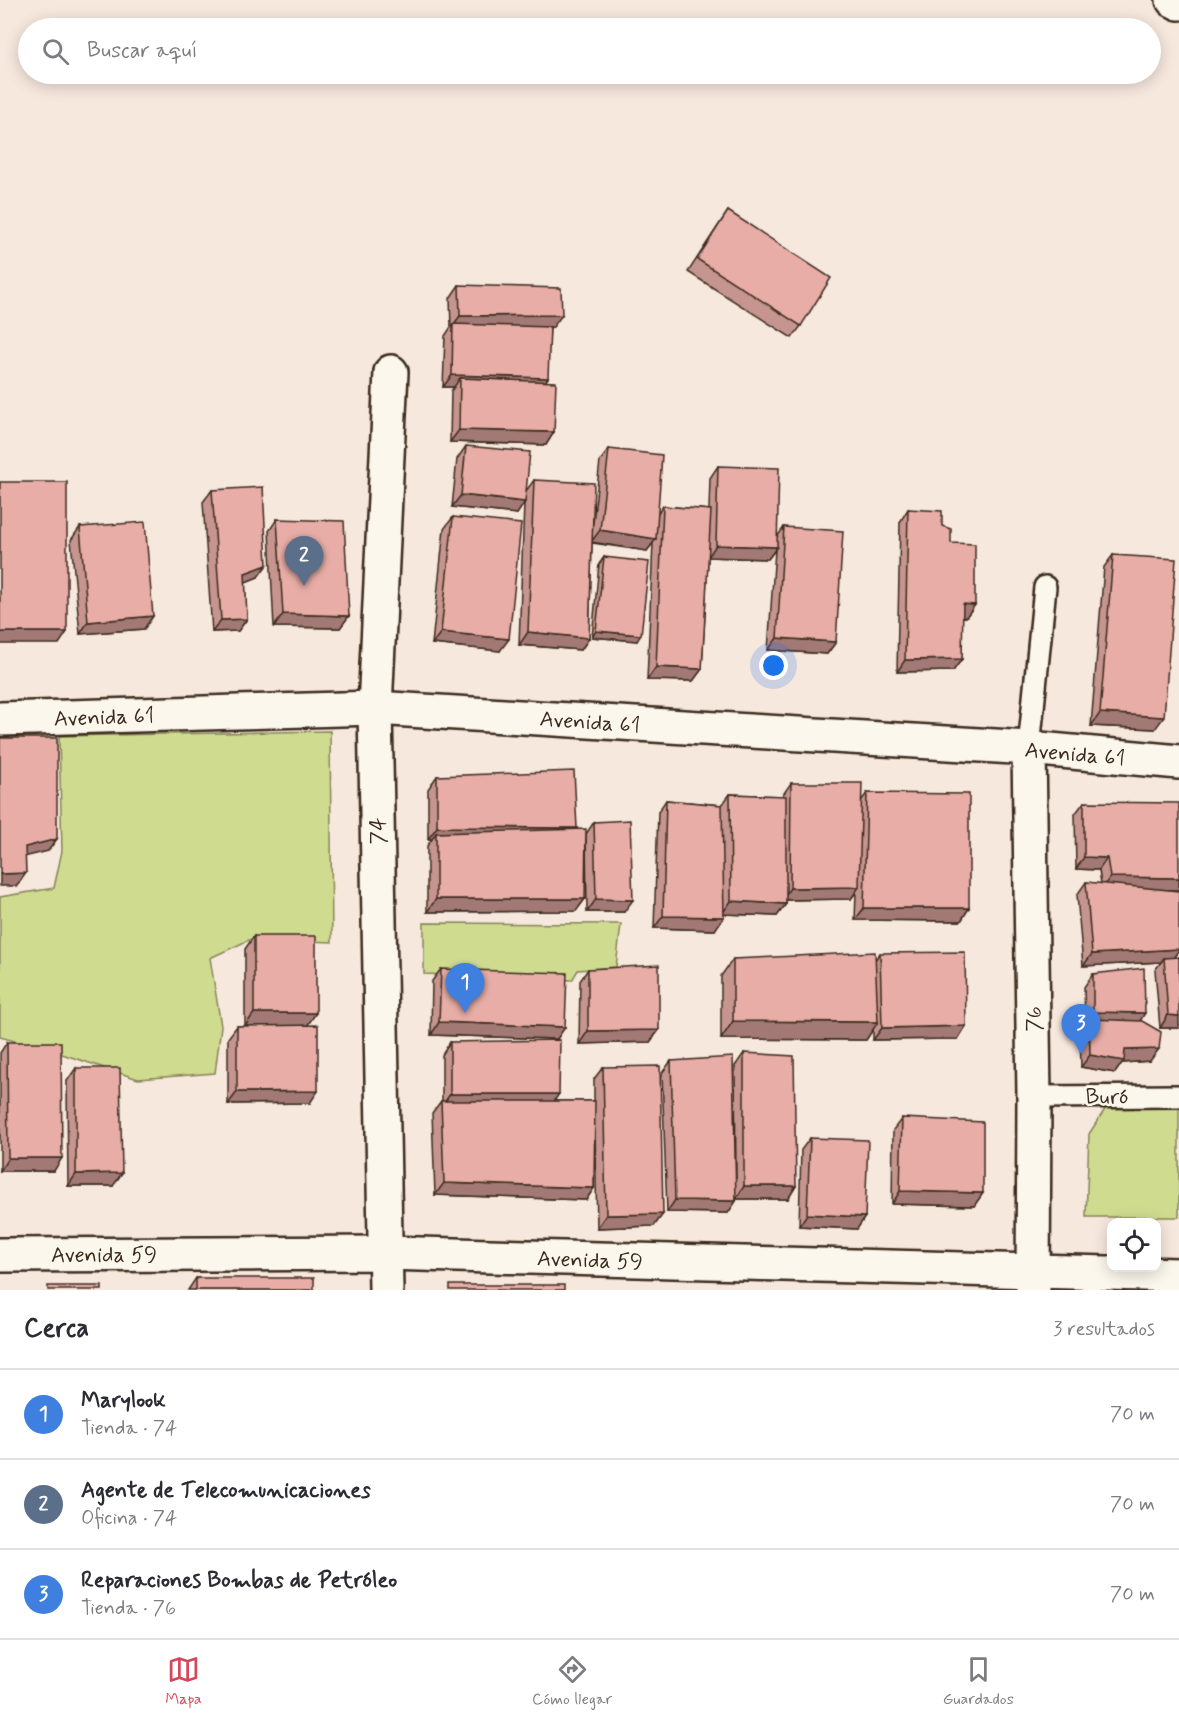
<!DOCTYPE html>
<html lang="es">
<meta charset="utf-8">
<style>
:root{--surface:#fff;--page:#f2f2f3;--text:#2b2b33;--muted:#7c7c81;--line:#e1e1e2;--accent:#d1495b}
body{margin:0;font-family:Mynerve,sans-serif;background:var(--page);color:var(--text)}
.controls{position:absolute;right:18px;bottom:18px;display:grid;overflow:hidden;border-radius:12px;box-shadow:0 3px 15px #0003}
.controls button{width:54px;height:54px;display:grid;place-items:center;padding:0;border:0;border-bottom:2px solid var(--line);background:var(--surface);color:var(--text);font:30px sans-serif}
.you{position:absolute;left:774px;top:666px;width:21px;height:21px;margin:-15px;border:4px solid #fff;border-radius:50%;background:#1a73e8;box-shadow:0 0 0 9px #1a73e833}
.badge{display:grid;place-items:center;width:39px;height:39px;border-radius:50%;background:var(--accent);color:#fff;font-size:20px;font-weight:700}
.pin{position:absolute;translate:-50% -50px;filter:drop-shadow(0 2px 3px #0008)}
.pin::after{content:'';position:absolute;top:32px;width:21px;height:18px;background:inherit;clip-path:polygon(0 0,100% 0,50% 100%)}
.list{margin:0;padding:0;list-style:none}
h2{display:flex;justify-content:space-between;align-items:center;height:78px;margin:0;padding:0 24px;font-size:26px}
h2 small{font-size:20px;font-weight:400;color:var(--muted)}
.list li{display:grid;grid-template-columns:39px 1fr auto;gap:18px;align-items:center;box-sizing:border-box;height:90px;padding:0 24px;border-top:2px solid var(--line)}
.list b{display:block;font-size:22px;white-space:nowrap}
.list p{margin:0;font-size:20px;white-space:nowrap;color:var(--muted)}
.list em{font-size:20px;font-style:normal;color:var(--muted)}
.icon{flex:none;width:33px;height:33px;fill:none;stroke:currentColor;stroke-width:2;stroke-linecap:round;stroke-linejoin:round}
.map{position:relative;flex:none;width:1179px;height:1290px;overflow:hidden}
.search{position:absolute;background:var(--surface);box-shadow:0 3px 15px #0003;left:18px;right:18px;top:18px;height:66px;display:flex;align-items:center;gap:15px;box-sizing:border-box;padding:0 21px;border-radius:33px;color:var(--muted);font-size:22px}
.sheet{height:348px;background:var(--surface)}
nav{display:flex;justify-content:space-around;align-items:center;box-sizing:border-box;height:84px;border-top:2px solid var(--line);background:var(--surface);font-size:16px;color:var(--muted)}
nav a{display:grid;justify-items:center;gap:3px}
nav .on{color:var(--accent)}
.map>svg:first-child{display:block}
.green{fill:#cfdc90;stroke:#858357;stroke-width:1.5}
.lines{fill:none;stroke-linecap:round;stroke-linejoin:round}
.lane-casing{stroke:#3b2a1e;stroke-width:26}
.street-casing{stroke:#3b2a1e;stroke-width:38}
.secondary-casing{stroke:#3b2a1e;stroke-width:38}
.lane{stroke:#fbf7ec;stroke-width:21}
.street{stroke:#fbf7ec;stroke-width:33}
.secondary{stroke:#fbf7ec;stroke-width:33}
.wall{fill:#c7958f;stroke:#3b2a1e;stroke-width:1.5}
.shaded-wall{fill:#a27974;stroke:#3b2a1e;stroke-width:1.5}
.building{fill:#e7ada6;stroke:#3b2a1e;stroke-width:1.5}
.labels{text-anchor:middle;stroke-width:5;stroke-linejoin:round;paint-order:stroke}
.street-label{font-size:22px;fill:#3b2a1e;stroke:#fbf7ec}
</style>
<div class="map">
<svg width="1179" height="1290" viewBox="0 0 1179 1290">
<rect width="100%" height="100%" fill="#f7e8de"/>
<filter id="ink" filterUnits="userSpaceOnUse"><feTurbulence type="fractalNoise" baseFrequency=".0167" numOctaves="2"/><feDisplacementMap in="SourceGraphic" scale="12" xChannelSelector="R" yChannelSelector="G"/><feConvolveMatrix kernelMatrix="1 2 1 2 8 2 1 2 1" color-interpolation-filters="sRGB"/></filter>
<g filter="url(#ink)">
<g class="green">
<polygon points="330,731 332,942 251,939 210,958 221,1026 215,1073 138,1079 62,1054 0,1037 0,897 54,888 62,851 59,736"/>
<polygon points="424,923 621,924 616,967 578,970 572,980 424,974"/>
<polygon points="1109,1103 1179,1103 1179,1217 1086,1217 1089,1134"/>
</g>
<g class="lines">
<defs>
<g id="lane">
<polyline points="1029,748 1045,587"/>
<polyline points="1034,1097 1179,1096"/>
</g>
<g id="street">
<polyline points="1173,0 1179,3"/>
<polyline points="0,719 375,708 1029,748 1179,762"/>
<polyline points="0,1255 385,1253 1179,1275"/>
<polyline points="386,1290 375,708 391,372"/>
</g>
<polyline id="secondary" points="1029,748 1034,1097 1033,1290"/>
</defs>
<use href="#lane" class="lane-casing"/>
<use href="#street" class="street-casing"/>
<use href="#secondary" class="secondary-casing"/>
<use href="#lane" class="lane"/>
<use href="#street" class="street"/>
<use href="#secondary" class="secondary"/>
</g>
<g class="wall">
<polygon points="728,211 801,326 792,338 688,272"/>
<polygon points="459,285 553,327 550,327 546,381 554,432 546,445 450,442 451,391 454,387 443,387 445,336 451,327 450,298"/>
<polygon points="466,446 526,491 534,480 593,523 600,461 609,449 658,513 663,506 709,510 710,478 718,466 777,537 784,527 836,642 827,654 768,650 775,550 768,559 708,557 702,669 693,681 647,680 653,543 647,551 592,543 589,638 581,650 519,645 524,503 517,514 452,507 457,459"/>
<polygon points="212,490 258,577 245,582 247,619 238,631 212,632 203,502"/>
<polygon points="908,509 942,526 951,543 975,605 966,617 962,617 962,659 953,671 897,672 900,522"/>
<polygon points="453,517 500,651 432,644 444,529"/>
<polygon points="277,519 349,616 340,628 274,627 269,531"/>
<polygon points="80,527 153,616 144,629 80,634 71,540"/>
<polygon points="1113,555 1155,729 1091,726 1104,567"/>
<polygon points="604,557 637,641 592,637 599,564"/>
<polygon points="437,776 575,830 585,899 576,911 427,912 427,846 432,839 428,839 428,789"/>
<polygon points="791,783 862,800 867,793 969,908 961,921 855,920 856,892 851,899 786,900 786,904 777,916 724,914 715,930 654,928 658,812 666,800 722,805 730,794 782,796"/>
<polygon points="1084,802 1179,950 1174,958 1179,1028 1160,1028 1155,970 1161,962 1083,966 1077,895 1086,882 1101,884 1099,870 1076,869 1075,814"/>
<polygon points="594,822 624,912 587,912 586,834"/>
<polygon points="254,936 308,1025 310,1103 228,1104 228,1038 237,1026 245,1026 245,949"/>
<polygon points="880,953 966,1026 958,1039 873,1040 873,1029 866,1040 721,1039 721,976 733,959 875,960"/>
<polygon points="441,969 565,1027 557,1039 431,1035 432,981"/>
<polygon points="588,969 659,1030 650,1042 579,1044 580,981"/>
<polygon points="1093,974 1140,1021 1150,1061 1122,1063 1115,1073 1081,1067 1080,1031 1085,1024 1084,987"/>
<polygon points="7,1042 54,1171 0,1171 0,1053"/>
<polygon points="450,1042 554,1101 594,1101 594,1079 603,1067 663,1214 654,1226 597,1228 595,1129 594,1188 586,1200 435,1195 432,1113 441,1101 442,1101 442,1055"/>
<polygon points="744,1053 796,1186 788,1199 736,1199 736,1201 728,1213 667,1212 662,1073 671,1061 736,1178 735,1066"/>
<polygon points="76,1068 113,1186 68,1186 67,1081"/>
<polygon points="902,1118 983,1193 974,1206 892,1204 893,1130"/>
<polygon points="810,1138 865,1217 857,1229 799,1226 801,1150"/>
<polygon points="196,1278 314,1290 188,1290"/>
</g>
<g class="shaded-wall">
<polygon points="562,315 553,327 453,328 453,325 460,316"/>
<polygon points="452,375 548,378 539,391 460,378 454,387 443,387"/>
<polygon points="459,430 554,432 546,445 450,442"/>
<polygon points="461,495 525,502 517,514 452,507"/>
<polygon points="600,530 656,539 647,551 591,542"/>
<polygon points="716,545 777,547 768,559 708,557"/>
<polygon points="267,565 258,577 236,586 245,573"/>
<polygon points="963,604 975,605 966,617 954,616"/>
<polygon points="283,614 349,616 340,628 274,627"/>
<polygon points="153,616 144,629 80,634 88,622"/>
<polygon points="247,619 238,631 212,632 221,620"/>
<polygon points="596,631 641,635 637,641 592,637"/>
<polygon points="0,632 67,632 59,644 0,644"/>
<polygon points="441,632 509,639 500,651 432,644"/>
<polygon points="528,632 589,638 581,650 519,645"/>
<polygon points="777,638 836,642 827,654 768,650"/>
<polygon points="962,659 953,671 897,672 905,660"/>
<polygon points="656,667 702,669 693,681 647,680"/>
<polygon points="1100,713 1164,717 1155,729 1091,726"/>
<polygon points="437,827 577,828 568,840 436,833 432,839 428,839"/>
<polygon points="57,839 48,851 16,859 25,847"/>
<polygon points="1084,857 1107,858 1099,870 1076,869"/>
<polygon points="26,873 17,886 0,886 0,874"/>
<polygon points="1110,877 1179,878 1179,890 1102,889"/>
<polygon points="859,887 851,899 782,900 790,888"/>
<polygon points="436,899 585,899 576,911 427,912"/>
<polygon points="596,899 633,900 624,912 587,912"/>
<polygon points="731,901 786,904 777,916 722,914"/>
<polygon points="864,908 969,908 961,921 855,920"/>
<polygon points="663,916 724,917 715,930 654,928"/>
<polygon points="1179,949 1179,950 1171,961 1164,958 1161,962 1083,966 1092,954"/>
<polygon points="1093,1012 1145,1013 1137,1026 1089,1019 1085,1024"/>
<polygon points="254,1013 316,1013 307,1026 245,1026"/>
<polygon points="1168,1015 1179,1016 1179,1028 1160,1028"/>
<polygon points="733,1021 878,1022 866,1040 721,1039"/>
<polygon points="439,1022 565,1027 557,1039 431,1035"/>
<polygon points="966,1026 958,1039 873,1040 882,1028"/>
<polygon points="659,1030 650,1042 579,1044 588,1031"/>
<polygon points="1159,1049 1150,1061 1122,1063 1115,1073 1081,1067 1090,1055 1125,1050"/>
<polygon points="318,1091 310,1103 228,1104 237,1092"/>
<polygon points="450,1094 559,1094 550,1107 442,1106"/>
<polygon points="8,1158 62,1158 54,1171 0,1171"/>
<polygon points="122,1173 113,1186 68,1186 76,1174"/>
<polygon points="444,1183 594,1188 586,1200 435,1195"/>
<polygon points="744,1186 796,1186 788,1199 736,1199"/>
<polygon points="900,1191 983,1193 974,1206 892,1204"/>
<polygon points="675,1200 736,1201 728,1213 667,1212"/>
<polygon points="663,1214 654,1226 597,1228 606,1215"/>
<polygon points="807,1214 865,1217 857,1229 799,1226"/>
</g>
<g class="building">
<polygon points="728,211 831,278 801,326 697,259"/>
<polygon points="459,285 561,288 562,315 460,316"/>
<polygon points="453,324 550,327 548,378 452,375"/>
<polygon points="460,378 556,382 554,432 459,430"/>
<polygon points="466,446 530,452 525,502 461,495"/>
<polygon points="609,449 662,455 656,539 600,530"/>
<polygon points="718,466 779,468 777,547 716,545"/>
<polygon points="534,480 594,483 589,638 528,632"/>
<rect x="0" y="482" width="67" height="150"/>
<polygon points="263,487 267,565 245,573 247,619 221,620 212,490"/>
<polygon points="663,506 711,510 702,669 656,667"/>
<polygon points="908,509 942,511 942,526 951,529 951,543 975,544 975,605 963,604 962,659 905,660"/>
<polygon points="453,517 521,524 509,639 441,632"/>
<polygon points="277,519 344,521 349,616 283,614"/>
<polygon points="145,522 153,616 88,622 80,527"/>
<polygon points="784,527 843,531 836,642 777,638"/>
<polygon points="1113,555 1176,559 1164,717 1100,713"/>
<polygon points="604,557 649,562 641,635 596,631"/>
<polygon points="0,738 57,738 57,839 25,847 26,873 0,874"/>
<polygon points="574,771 577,828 437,827 437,776"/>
<polygon points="791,783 862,783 859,887 790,888"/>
<polygon points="867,793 969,794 969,908 864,908"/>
<polygon points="730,794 786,796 786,904 731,901"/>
<polygon points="666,800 722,805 724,917 663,916"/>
<polygon points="1084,802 1179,803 1179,878 1110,877 1107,858 1084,857"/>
<polygon points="630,820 633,900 596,899 594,822"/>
<polygon points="586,829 585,899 436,899 436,833"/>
<polygon points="1086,882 1179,891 1179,949 1092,954"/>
<rect x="254" y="936" width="62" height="77"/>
<polygon points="875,952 878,1022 733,1021 733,959"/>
<polygon points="965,952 966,1026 882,1028 880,953"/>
<polygon points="1179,957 1179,1016 1168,1015 1164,958"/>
<polygon points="659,965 659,1030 588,1031 588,969"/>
<polygon points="1144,968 1145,1013 1093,1012 1093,974"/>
<polygon points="441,969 567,973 565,1027 439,1022"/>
<polygon points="1089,1019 1142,1021 1161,1032 1159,1049 1125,1050 1124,1061 1090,1055"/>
<polygon points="318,1025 318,1091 237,1092 237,1026"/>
<polygon points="560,1040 559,1094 450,1094 450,1042"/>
<polygon points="7,1042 61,1042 62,1158 8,1158"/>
<polygon points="744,1053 794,1056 796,1186 744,1186"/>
<polygon points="733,1057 736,1201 675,1200 671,1061"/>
<polygon points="660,1066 663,1214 606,1215 603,1067"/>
<polygon points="76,1068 120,1068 122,1173 76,1174"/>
<polygon points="441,1101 595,1101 594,1188 444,1183"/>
<polygon points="902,1118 983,1122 983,1193 900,1191"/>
<polygon points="810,1138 868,1140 865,1217 807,1214"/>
<rect x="196" y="1278" width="118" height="12"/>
<rect x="450" y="1285" width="114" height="5"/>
<rect x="48" y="1286" width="54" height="4"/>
</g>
</g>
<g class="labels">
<g class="street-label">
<text transform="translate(104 716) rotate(-2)" y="8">Avenida 61</text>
<text transform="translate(590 721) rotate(4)" y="8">Avenida 61</text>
<text transform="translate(1075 753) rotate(5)" y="8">Avenida 61</text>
<text transform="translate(377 831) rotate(-91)" y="8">74</text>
<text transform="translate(1033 1019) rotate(-91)" y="8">76</text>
<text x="1107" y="1104">Buró</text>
<text x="104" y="1262">Avenida 59</text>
<text transform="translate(590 1259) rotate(2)" y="8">Avenida 59</text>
</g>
</g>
</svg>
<div class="controls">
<button><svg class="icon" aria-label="locate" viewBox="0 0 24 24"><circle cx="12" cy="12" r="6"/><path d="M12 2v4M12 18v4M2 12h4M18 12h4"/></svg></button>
</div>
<div class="you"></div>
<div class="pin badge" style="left:465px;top:1013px;background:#3f7fe0">1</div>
<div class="pin badge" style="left:304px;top:586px;background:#5c6f8a">2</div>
<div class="pin badge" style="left:1081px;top:1054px;background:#3f7fe0">3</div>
<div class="search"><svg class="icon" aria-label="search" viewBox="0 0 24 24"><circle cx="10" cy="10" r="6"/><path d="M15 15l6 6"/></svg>Buscar aquí</div>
</div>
<section class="sheet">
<h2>Cerca<small>3 resultados</small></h2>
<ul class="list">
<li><span class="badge" style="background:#3f7fe0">1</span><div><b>Marylook</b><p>Tienda · 74</p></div><em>70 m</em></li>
<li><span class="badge" style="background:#5c6f8a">2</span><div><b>Agente de Telecomunicaciones</b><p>Oficina · 74</p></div><em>70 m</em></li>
<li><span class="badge" style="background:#3f7fe0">3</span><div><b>Reparaciones Bombas de Petróleo</b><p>Tienda · 76</p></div><em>70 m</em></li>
</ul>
</section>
<nav>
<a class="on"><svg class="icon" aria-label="map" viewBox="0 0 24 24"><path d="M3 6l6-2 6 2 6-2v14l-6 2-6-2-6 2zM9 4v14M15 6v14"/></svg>Mapa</a>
<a><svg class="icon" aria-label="directions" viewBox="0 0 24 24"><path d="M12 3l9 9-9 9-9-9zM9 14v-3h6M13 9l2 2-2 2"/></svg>Cómo llegar</a>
<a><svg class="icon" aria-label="saved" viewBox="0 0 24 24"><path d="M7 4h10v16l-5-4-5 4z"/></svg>Guardados</a>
</nav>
